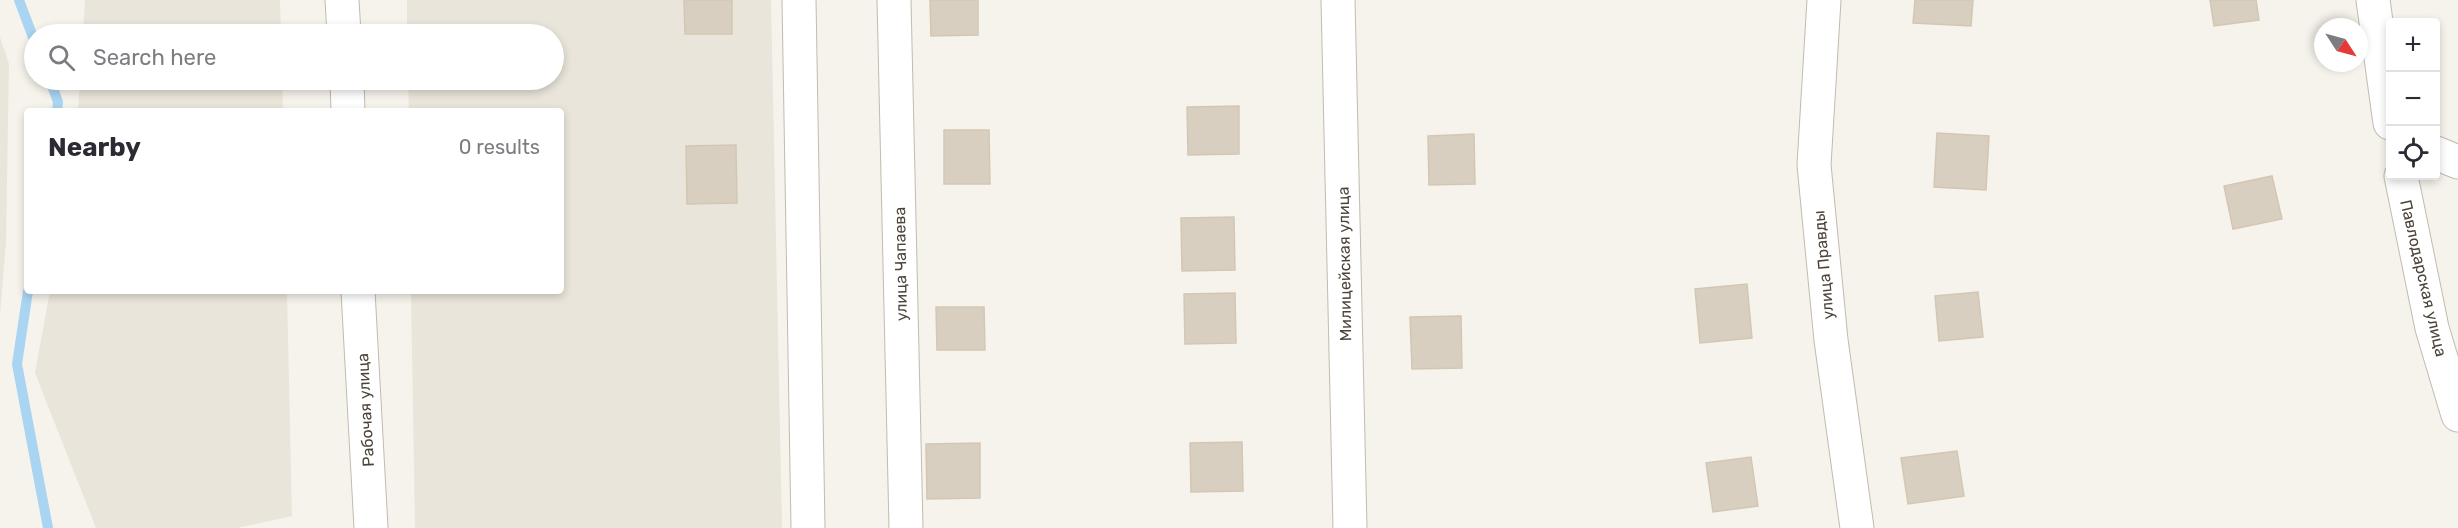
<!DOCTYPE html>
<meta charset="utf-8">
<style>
:root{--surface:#fff;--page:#f2f2f3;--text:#2b2b33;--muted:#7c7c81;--line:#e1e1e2}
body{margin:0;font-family:Rubik,sans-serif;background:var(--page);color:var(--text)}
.controls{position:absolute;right:18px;top:18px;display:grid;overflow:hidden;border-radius:6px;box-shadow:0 3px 9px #0003}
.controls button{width:54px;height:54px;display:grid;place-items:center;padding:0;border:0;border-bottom:2px solid var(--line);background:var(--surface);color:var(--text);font:30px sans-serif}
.compass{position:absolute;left:2314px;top:18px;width:54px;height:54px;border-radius:50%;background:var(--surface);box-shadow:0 3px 9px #0003;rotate:126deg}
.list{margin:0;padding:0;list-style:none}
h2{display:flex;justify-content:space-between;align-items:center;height:78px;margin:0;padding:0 24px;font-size:26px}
h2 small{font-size:20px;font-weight:400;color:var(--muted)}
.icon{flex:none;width:33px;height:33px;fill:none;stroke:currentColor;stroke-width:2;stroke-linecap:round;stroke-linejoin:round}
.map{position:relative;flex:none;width:2458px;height:528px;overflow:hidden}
.search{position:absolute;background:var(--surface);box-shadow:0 3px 9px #0003;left:24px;top:24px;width:540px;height:66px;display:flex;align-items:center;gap:15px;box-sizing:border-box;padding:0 21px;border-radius:33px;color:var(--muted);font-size:22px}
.panel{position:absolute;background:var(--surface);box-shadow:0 3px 9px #0003;left:24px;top:108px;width:540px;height:186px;border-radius:6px}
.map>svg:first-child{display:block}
.residential{fill:#eae5da}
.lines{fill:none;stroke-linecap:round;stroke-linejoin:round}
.stream{stroke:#a9d4f2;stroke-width:10}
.building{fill:#d8cfc1;stroke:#d3c7b4;stroke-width:1.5}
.minor-casing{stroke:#c2bbae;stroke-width:35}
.minor{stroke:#fff;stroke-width:33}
.labels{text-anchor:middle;stroke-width:4.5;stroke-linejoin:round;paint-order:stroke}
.street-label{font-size:16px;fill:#4b4439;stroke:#fff}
</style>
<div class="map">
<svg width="2458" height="528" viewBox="0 0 2458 528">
<rect width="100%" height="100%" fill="#f6f3ec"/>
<g class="residential">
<polygon points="85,0 280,0 281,34 83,34"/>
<polygon points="407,0 771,0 782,528 415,528 411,291 561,291 561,111 409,111 408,80 554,80 554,34 407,34"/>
<polygon points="0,37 9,64 6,241 0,316"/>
<polygon points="80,80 282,80 283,111 78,111"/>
<polygon points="50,291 287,291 292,516 237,528 96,528 35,373"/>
</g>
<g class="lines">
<g class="stream">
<polyline points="19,0 34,40"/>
<polyline points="50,80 58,102 57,111"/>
<polyline points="28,291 17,364 48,528"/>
</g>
</g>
<g class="building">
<polygon points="684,0 732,0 732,34 685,34"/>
<polygon points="930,0 978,0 978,35 931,36"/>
<polygon points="1915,0 1973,0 1971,26 1913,23"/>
<polygon points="2210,0 2256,0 2259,20 2214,26"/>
<polygon points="1239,106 1239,154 1188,155 1187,107"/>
<polygon points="944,130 989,130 990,184 944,184"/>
<polygon points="1937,133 1989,136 1986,190 1934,187"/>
<polygon points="1474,134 1475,184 1429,185 1428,136"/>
<polygon points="736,145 737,203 687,204 686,146"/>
<polygon points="2272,176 2282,219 2233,229 2224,186"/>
<polygon points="1234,217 1235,270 1182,271 1181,218"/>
<polygon points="1747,284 1752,338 1700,343 1695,289"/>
<polygon points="1978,292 1983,337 1939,341 1935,296"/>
<polygon points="1235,293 1236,343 1185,344 1184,294"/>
<polygon points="936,307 984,307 985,350 937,350"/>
<polygon points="1461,316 1462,368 1412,369 1410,317"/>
<polygon points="1242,442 1243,491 1191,492 1190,443"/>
<polygon points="980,443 980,498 927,499 926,444"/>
<polygon points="1957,451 1964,496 1908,504 1901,458"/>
<polygon points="1751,457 1758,506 1713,512 1706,463"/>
</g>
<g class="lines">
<defs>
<g id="minor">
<polyline points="342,0 344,34"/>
<polyline points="799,0 808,528"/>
<polyline points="894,0 906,528"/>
<polyline points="1338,0 1350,528"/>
<polyline points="1824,0 1814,165 1831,340 1857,528"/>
<polyline points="2373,0 2390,123"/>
<polyline points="347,80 348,111"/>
<polyline points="2436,153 2458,162"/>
<polyline points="2401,176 2432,328 2458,415"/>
<polyline points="358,291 371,528"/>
</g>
</defs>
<use href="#minor" class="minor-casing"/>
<use href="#minor" class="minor"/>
</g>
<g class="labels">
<g class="street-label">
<text transform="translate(900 264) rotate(-91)" y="6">улица Чапаева</text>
<text transform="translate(1344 264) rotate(-91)" y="6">Милицейская улица</text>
<text transform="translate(1823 265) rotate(-95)" y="6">улица Правды</text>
<text transform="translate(2424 278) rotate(77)" y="6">Павлодарская улица</text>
<text transform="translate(365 410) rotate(-93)" y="6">Рабочая улица</text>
</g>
</g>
</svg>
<div class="controls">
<button>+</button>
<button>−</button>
<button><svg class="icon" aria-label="locate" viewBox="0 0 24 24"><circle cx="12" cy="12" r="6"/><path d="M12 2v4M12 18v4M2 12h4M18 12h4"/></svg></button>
</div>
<svg class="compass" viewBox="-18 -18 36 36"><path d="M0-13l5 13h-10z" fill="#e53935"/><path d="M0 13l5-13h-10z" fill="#7c7c81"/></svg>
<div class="search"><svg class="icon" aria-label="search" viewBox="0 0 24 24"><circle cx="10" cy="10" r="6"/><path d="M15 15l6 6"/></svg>Search here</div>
<section class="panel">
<h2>Nearby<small>0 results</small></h2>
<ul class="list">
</ul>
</section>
</div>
